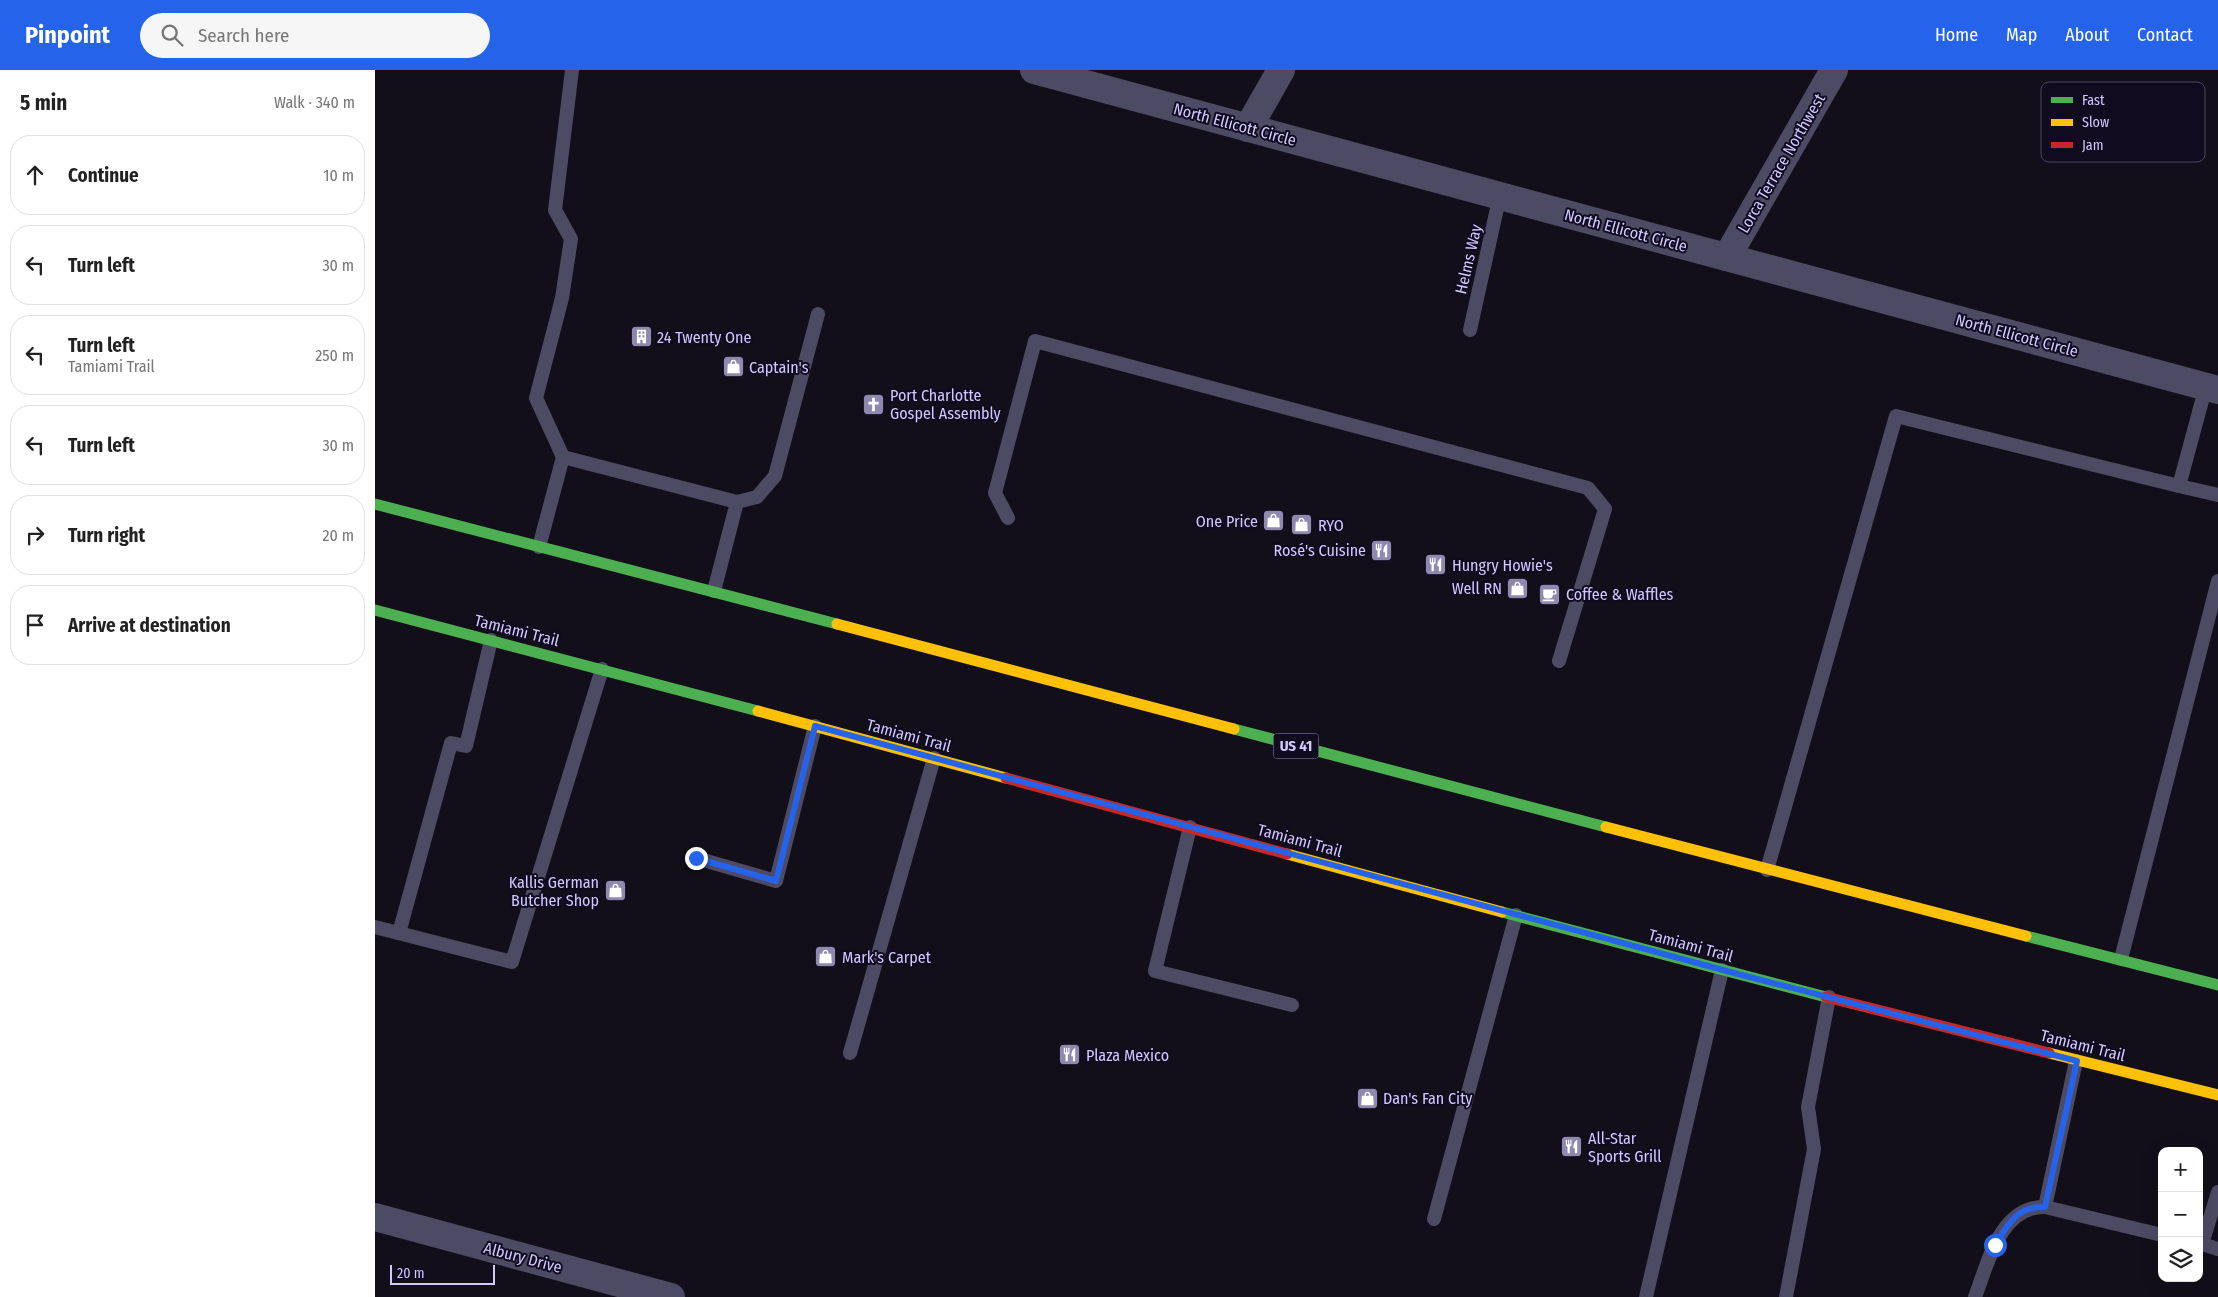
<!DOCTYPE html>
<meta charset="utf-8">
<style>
:root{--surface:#fff;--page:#f6f6f6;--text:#222;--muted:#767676;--line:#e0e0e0;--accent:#2563eb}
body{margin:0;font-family:"Fira Sans Condensed",sans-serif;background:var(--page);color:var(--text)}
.controls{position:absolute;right:15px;bottom:15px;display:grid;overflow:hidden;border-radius:10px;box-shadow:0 5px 20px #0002}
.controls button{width:45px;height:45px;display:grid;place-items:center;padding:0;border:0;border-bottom:1px solid var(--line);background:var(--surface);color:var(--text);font:25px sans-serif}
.scale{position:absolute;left:15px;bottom:12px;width:105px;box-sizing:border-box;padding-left:5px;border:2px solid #d2c9ff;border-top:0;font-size:14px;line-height:18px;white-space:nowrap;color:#d2c9ff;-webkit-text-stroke:4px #100b1f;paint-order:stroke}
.stop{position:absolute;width:15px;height:15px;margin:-11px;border:4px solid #2563eb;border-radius:50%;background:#fff}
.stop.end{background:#2563eb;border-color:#fff;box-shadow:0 1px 5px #0008}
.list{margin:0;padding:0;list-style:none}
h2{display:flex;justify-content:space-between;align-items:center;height:65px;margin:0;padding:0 20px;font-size:21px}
h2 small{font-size:16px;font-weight:400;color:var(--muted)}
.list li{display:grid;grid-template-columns:32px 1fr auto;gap:15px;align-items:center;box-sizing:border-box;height:80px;margin:0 10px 10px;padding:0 10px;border:1px solid var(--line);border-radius:20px}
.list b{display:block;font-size:19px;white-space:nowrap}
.list p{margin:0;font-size:16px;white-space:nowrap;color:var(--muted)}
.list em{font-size:16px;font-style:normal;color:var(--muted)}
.icon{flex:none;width:28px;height:28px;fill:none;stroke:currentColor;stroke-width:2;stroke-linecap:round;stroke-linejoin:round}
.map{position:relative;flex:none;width:1843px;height:1227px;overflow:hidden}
header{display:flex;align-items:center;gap:30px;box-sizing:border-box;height:70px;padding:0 25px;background:var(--accent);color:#fff}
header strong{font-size:24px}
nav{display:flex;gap:28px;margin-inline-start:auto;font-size:18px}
.search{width:350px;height:45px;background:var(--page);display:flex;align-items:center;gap:12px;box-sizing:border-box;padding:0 18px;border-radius:28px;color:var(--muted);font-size:19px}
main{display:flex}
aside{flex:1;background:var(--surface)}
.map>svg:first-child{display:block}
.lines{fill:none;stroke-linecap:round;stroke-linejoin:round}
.lane{stroke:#4d4a64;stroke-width:14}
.street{stroke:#4d4a64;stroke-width:28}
.fast{stroke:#4caf50;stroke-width:11}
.slow{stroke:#ffc107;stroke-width:11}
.jam{stroke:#c62828;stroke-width:11}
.route{stroke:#2563eb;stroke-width:6}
.labels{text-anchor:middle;stroke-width:4;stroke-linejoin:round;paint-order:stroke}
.shield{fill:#100b1f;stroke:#9890bc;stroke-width:1}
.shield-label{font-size:15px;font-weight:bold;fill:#d2c9ff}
.street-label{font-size:16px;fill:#d2c9ff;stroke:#100b1f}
.poi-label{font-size:16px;fill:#d2c9ff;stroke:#100b1f;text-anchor:start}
.key{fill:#100b1f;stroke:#4a4462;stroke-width:1}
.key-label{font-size:14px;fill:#d2c9ff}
</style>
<header>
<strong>Pinpoint</strong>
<div class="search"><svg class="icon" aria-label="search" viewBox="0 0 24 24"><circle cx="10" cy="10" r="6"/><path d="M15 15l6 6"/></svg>Search here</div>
<nav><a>Home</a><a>Map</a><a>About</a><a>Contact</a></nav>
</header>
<main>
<aside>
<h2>5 min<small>Walk · 340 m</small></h2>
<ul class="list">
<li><svg class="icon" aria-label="ahead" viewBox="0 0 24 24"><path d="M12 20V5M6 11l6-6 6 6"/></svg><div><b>Continue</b></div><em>10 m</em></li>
<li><svg class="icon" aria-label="left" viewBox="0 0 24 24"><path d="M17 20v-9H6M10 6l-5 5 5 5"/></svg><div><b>Turn left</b></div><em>30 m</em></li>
<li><svg class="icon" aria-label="left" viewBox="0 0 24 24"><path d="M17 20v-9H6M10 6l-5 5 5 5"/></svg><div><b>Turn left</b><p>Tamiami Trail</p></div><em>250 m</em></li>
<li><svg class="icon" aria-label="left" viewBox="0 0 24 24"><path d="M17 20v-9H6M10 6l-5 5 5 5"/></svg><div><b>Turn left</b></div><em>30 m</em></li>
<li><svg class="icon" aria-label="right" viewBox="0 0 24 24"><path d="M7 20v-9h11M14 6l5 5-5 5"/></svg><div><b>Turn right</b></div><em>20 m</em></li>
<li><svg class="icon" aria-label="arrive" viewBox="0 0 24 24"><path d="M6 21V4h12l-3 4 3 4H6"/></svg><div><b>Arrive at destination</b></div></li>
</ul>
</aside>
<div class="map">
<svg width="1843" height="1227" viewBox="0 0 1843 1227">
<rect width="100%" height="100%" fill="#120f1a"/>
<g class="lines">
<g class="lane">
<polyline points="1095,260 1125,125"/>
<polyline points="1831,316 1804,416 1843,425"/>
<polyline points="188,387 362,432 339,521"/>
<polyline points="362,432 382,427 400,406 443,244"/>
<polyline points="633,448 620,423 660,271 1213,418 1230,439 1184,591"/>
<polyline points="164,477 188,387 161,328 187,228 196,169 180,140 197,0"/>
<polyline points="815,757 780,901 917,935"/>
<polyline points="321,788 401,811 440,656"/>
<polyline points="1392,800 1521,346 1804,416"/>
<polyline points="0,857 137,892 227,599"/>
<polyline points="24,863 76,673 91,676 116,570"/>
<polyline points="1746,889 1843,511"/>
<polyline points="475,983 559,688"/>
<polyline points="1701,991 1670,1137 1787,1165"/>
<polyline points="1059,1149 1141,845"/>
<polyline points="1824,1173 1843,1179"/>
<polyline points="1827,1174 1843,1122"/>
<polyline points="1271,1227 1347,900"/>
<polyline points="1411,1227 1439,1079 1433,1037 1454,927"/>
<path d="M1600,1227c13,-34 25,-91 70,-90"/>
</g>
<g class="street">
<polyline points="659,0 1843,320"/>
<polyline points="873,58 906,0"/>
<polyline points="1352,187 1459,0"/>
<polyline points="0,1147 296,1227"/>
</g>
<g class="fast">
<polyline points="0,434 462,554"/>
<polyline points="0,540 383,641"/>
<polyline points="859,659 1231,757"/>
<polyline points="1127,842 1451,927"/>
<polyline points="1651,866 1843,915"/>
</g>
<g class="slow">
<polyline points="462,554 859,659"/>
<polyline points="383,641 631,708"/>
<polyline points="1231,757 1651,866"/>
<polyline points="912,784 1127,842"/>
<polyline points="1674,983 1843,1025"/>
</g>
<g class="jam">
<polyline points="631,708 912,784"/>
<polyline points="1451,927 1674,983"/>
</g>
</g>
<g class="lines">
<path class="route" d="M321,788l80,23 39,-155 923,248 339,87 -32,146c-28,-1 -37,17 -50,38"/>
</g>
<defs>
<symbol id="building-square" viewBox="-11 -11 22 22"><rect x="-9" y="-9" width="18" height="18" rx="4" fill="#8f88af" stroke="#100b1f"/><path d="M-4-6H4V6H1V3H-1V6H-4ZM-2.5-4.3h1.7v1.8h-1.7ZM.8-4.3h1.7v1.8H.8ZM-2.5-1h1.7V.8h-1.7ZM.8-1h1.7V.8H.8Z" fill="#fff"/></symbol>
<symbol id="shop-square" viewBox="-11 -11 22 22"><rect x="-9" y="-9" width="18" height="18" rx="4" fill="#8f88af" stroke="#100b1f"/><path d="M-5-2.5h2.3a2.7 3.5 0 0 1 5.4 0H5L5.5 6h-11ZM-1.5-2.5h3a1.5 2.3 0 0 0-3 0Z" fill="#fff"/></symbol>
<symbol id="church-square" viewBox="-11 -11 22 22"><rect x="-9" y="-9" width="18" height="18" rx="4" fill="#8f88af" stroke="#100b1f"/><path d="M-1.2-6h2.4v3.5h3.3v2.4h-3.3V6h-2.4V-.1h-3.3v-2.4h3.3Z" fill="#fff"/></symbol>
<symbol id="restaurant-square" viewBox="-11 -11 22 22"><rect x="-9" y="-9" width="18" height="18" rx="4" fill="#8f88af" stroke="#100b1f"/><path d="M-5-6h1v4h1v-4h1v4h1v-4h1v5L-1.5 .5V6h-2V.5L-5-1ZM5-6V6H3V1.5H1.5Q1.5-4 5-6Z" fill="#fff"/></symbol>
<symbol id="cafe-square" viewBox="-11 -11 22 22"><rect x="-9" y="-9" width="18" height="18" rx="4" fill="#8f88af" stroke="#100b1f"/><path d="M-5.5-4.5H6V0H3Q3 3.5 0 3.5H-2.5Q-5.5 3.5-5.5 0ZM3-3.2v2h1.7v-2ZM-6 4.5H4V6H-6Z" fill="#fff"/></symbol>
</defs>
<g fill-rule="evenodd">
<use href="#building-square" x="254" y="254" width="25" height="25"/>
<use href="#shop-square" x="346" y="284" width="25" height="25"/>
<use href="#church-square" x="486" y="322" width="25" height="25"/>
<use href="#shop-square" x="886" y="438" width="25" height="25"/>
<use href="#shop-square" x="914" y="442" width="25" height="25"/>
<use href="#restaurant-square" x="994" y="468" width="25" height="25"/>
<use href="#restaurant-square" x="1048" y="482" width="25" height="25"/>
<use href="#shop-square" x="1130" y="506" width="25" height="25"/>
<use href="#cafe-square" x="1162" y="512" width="25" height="25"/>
<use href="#shop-square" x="228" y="808" width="25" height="25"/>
<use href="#shop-square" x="438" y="874" width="25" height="25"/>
<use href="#restaurant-square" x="682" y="972" width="25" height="25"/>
<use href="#shop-square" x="980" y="1016" width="25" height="25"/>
<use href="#restaurant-square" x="1184" y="1064" width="25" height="25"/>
</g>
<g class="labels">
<rect class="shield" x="898.5" y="663.5" width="45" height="25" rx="4"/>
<g class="shield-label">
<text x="921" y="681">US 41</text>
</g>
<g class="street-label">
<text transform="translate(860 54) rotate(15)" y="6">North Ellicott Circle</text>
<text transform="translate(1406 93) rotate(-60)" y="6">Lorca Terrace Northwest</text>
<text transform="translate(1251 160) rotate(15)" y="6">North Ellicott Circle</text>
<text transform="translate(1093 189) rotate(-77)" y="6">Helms Way</text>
<text transform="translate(1642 265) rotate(15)" y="6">North Ellicott Circle</text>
<text transform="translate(142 560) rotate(14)" y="6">Tamiami Trail</text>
<text transform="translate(534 665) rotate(15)" y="6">Tamiami Trail</text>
<text transform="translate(925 770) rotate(15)" y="6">Tamiami Trail</text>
<text transform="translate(1316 875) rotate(15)" y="6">Tamiami Trail</text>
<text transform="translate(1708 975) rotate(14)" y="6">Tamiami Trail</text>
<text transform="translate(148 1187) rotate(15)" y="6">Albury Drive</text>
</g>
<g class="poi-label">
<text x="282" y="273">24 Twenty One</text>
<text x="374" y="303">Captain's</text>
<text x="515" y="331">Port Charlotte<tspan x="515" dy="18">Gospel Assembly</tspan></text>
<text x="883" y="457" text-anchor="end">One Price</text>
<text x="943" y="461">RYO</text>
<text x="991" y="486" text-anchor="end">Rosé's Cuisine</text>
<text x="1077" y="501">Hungry Howie's</text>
<text x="1127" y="524" text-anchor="end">Well RN</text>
<text x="1191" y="530">Coffee &amp; Waffles</text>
<text x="224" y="818" text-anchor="end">Kallis German<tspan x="224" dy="18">Butcher Shop</tspan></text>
<text x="467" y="893">Mark's Carpet</text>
<text x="711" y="991">Plaza Mexico</text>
<text x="1008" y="1034">Dan's Fan City</text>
<text x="1213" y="1074">All-Star<tspan x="1213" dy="18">Sports Grill</tspan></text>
</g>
</g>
<rect x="1666" y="12" width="164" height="80" rx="8" class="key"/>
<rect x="1676" y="27" width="22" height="6" fill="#4caf50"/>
<rect x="1676" y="49" width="22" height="7" fill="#ffc107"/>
<rect x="1676" y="72" width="22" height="6" fill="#c62828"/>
<g class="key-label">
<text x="1707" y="35">Fast</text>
<text x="1707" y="57">Slow</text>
<text x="1707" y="80">Jam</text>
</g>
</svg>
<div class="controls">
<button>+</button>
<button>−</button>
<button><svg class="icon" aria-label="layers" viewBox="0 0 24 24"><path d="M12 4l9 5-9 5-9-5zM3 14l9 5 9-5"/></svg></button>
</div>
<div class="scale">20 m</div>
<div class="stop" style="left:1620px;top:1175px"></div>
<div class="stop end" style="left:321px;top:788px"></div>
</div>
</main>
